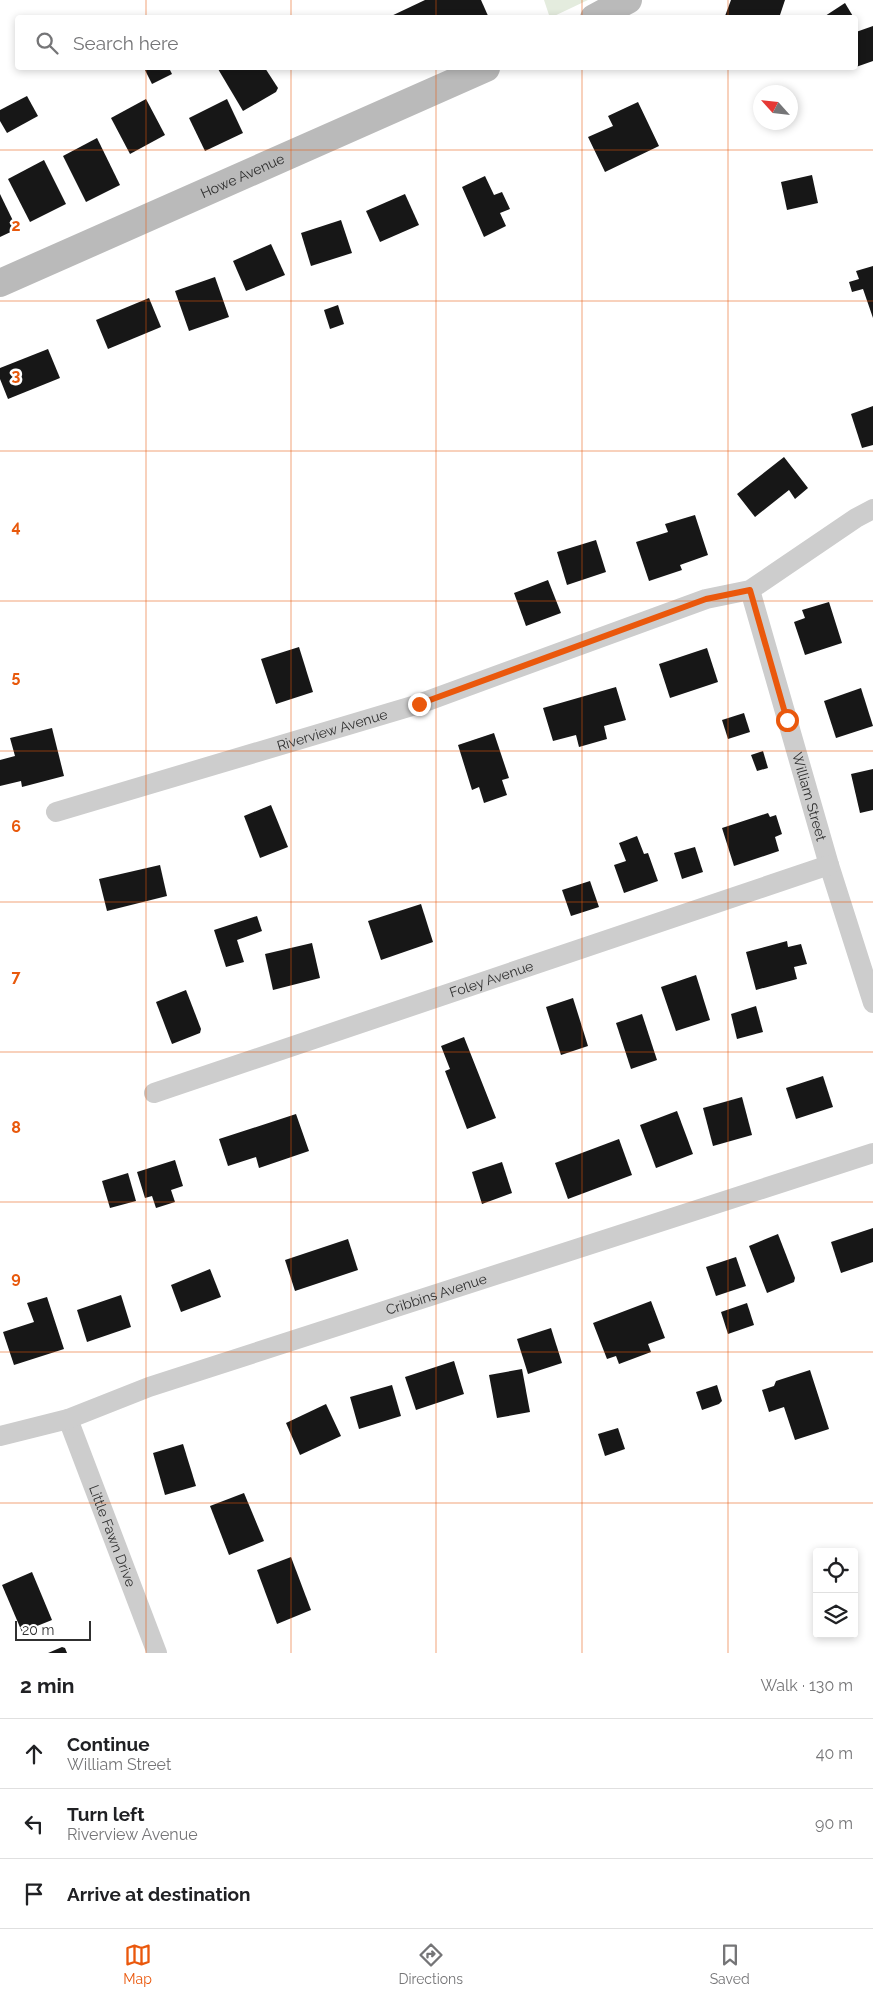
<!DOCTYPE html>
<meta charset="utf-8">
<style>
:root{--surface:#fff;--page:#f6f6f6;--text:#202124;--muted:#757577;--line:#e0e0e0;--accent:#ea580c}
body{margin:0;font-family:Raleway,sans-serif;background:var(--page);color:var(--text)}
.controls{position:absolute;right:15px;bottom:15px;display:grid;overflow:hidden;border-radius:5px;box-shadow:0 2px 8px #0003}
.controls button{width:45px;height:45px;display:grid;place-items:center;padding:0;border:0;border-bottom:1px solid var(--line);background:var(--surface);color:var(--text);font:25px sans-serif}
.compass{position:absolute;left:753px;top:85px;width:45px;height:45px;border-radius:50%;background:var(--surface);box-shadow:0 2px 8px #0003;rotate:297deg}
.scale{position:absolute;left:15px;bottom:12px;width:76px;box-sizing:border-box;padding-left:5px;border:2px solid #303030;border-top:0;font-size:14px;line-height:18px;white-space:nowrap;color:#303030;-webkit-text-stroke:4px #fff;paint-order:stroke}
.stop{position:absolute;width:15px;height:15px;margin:-11px;border:4px solid #ea580c;border-radius:50%;background:#fff}
.stop.end{background:#ea580c;border-color:#fff;box-shadow:0 1px 5px #0008}
.list{margin:0;padding:0;list-style:none}
h2{display:flex;justify-content:space-between;align-items:center;height:65px;margin:0;padding:0 20px;font-size:21px}
h2 small{font-size:16px;font-weight:400;color:var(--muted)}
.list li{display:grid;grid-template-columns:32px 1fr auto;gap:15px;align-items:center;box-sizing:border-box;height:70px;padding:0 20px;border-top:1px solid var(--line)}
.list b{display:block;font-size:19px;white-space:nowrap}
.list p{margin:0;font-size:16px;white-space:nowrap;color:var(--muted)}
.list em{font-size:16px;font-style:normal;color:var(--muted)}
.icon{flex:none;width:28px;height:28px;fill:none;stroke:currentColor;stroke-width:2;stroke-linecap:round;stroke-linejoin:round}
.map{position:relative;flex:none;width:873px;height:1653px;overflow:hidden}
.search{position:absolute;background:var(--surface);box-shadow:0 2px 8px #0003;left:15px;right:15px;top:15px;height:55px;display:flex;align-items:center;gap:12px;box-sizing:border-box;padding:0 18px;border-radius:5px;color:var(--muted);font-size:19px}
.sheet{height:275px;background:var(--surface)}
nav{display:flex;justify-content:space-around;align-items:center;box-sizing:border-box;height:70px;border-top:1px solid var(--line);background:var(--surface);font-size:14px;color:var(--muted)}
nav a{display:grid;justify-items:center;gap:2px}
nav .on{color:var(--accent)}
.map>svg:first-child{display:block}
.green{fill:#e4ecde}
.building{fill:#171717}
.lines{fill:none;stroke-linecap:round;stroke-linejoin:round}
.street{stroke:#cdcdcd;stroke-width:20}
.secondary{stroke:#bababa;stroke-width:28}
.route{stroke:#ea580c;stroke-width:6}
.grid{fill:none;stroke:#e8590c;stroke-width:1;stroke-opacity:0.55}
.labels{text-anchor:middle;stroke-width:5;stroke-linejoin:round;paint-order:stroke}
.street-label{font-size:14px;fill:#303030;stroke:#fff}
.grid-label{font-size:16px;text-anchor:middle;font-weight:bold;fill:#e8590c;stroke:#fff;stroke-width:5;stroke-linejoin:round;paint-order:stroke}
</style>
<div class="map">
<svg width="873" height="1653" viewBox="0 0 873 1653">
<rect width="100%" height="100%" fill="#fff"/>
<polygon class="green" points="544,0 588,0 550,18"/>
<g class="building">
<polygon points="425,0 481,0 489,18 387,18"/>
<polygon points="731,0 785,0 779,18 728,18 725,16"/>
<polygon points="845,3 854,18 822,18"/>
<polygon points="873,26 873,61 856,67 856,32"/>
<polygon points="144,68 169,68 172,74 152,84"/>
<polygon points="220,68 265,68 278,88 276,92 243,111 218,69"/>
<polygon points="27,96 38,116 7,133 0,121 0,110"/>
<polygon points="146,99 165,135 130,154 111,118"/>
<polygon points="227,99 243,133 205,151 189,118"/>
<polygon points="638,102 659,146 605,172 588,137 613,126 608,116"/>
<polygon points="97,138 120,185 86,202 63,156"/>
<polygon points="44,160 66,204 30,222 8,179"/>
<polygon points="812,175 818,203 787,210 781,182"/>
<polygon points="485,176 494,195 502,192 510,209 500,213 506,226 484,237 462,187"/>
<polygon points="0,194 17,229 0,237"/>
<polygon points="405,194 419,225 380,242 366,211"/>
<polygon points="341,220 352,253 311,266 301,233"/>
<polygon points="271,244 285,275 246,291 233,261"/>
<polygon points="873,266 873,318 863,289 852,292 849,282 859,279 856,271"/>
<polygon points="215,277 229,317 189,331 175,291"/>
<polygon points="149,298 161,327 108,349 96,320"/>
<polygon points="338,305 344,324 330,329 324,310"/>
<polygon points="48,349 60,378 8,399 0,379 0,368"/>
<polygon points="873,406 873,445 862,448 851,414"/>
<polygon points="784,457 808,488 795,499 789,490 755,517 737,494"/>
<polygon points="695,515 708,555 680,565 682,570 649,581 636,542 668,532 665,524"/>
<polygon points="596,540 606,572 567,585 557,552"/>
<polygon points="548,580 561,613 526,626 514,593"/>
<polygon points="829,602 842,643 805,655 794,622 805,618 802,610"/>
<polygon points="299,647 313,692 276,704 261,659"/>
<polygon points="707,648 718,682 670,698 659,664"/>
<polygon points="616,687 626,720 604,726 607,739 579,747 576,735 553,741 543,708"/>
<polygon points="861,688 873,726 836,738 824,701"/>
<polygon points="744,713 750,732 728,739 722,720"/>
<polygon points="52,728 64,776 22,787 21,781 0,786 0,760 15,756 10,738"/>
<polygon points="494,733 509,778 502,780 507,795 484,803 479,787 472,790 458,745"/>
<polygon points="763,751 768,768 757,771 751,755"/>
<polygon points="873,769 873,810 860,813 851,774"/>
<polygon points="271,805 288,847 260,858 244,816"/>
<polygon points="768,813 770,817 776,815 782,834 775,837 779,851 734,866 722,828"/>
<polygon points="637,836 644,854 648,853 658,881 624,893 614,865 626,861 619,843"/>
<polygon points="695,847 703,872 682,879 674,853"/>
<polygon points="160,865 167,896 107,911 99,879"/>
<polygon points="590,881 599,907 571,916 562,890"/>
<polygon points="421,904 433,942 381,960 368,921"/>
<polygon points="257,916 262,931 237,940 244,962 226,967 214,930"/>
<polygon points="787,941 788,947 801,944 807,964 794,967 797,979 756,990 746,952"/>
<polygon points="312,943 320,978 273,990 265,954"/>
<polygon points="696,975 710,1020 676,1031 661,987"/>
<polygon points="186,990 201,1029 200,1033 172,1044 156,1002"/>
<polygon points="573,998 588,1046 561,1055 546,1007"/>
<polygon points="756,1006 763,1032 737,1039 731,1014"/>
<polygon points="642,1014 657,1060 631,1069 616,1023"/>
<polygon points="464,1037 496,1118 467,1129 445,1071 450,1069 441,1046"/>
<polygon points="823,1076 833,1107 796,1119 786,1088"/>
<polygon points="742,1097 752,1135 713,1146 703,1108"/>
<polygon points="677,1111 693,1154 656,1168 640,1125"/>
<polygon points="296,1114 309,1151 259,1168 256,1157 228,1166 219,1139"/>
<polygon points="619,1139 632,1175 568,1199 555,1163"/>
<polygon points="175,1160 183,1186 171,1190 175,1202 156,1208 152,1196 145,1198 137,1172"/>
<polygon points="502,1162 512,1193 482,1204 472,1172"/>
<polygon points="128,1173 136,1201 110,1208 102,1181"/>
<polygon points="873,1228 873,1262 841,1273 831,1242"/>
<polygon points="778,1234 795,1278 794,1282 767,1293 749,1246"/>
<polygon points="348,1239 358,1270 295,1291 285,1260"/>
<polygon points="736,1257 746,1286 716,1296 706,1267"/>
<polygon points="210,1269 221,1297 181,1312 171,1285"/>
<polygon points="121,1295 131,1327 87,1342 77,1310"/>
<polygon points="47,1297 64,1349 14,1365 3,1332 34,1322 27,1303"/>
<polygon points="651,1301 665,1338 648,1344 651,1352 619,1364 616,1356 607,1359 593,1323"/>
<polygon points="747,1303 754,1325 728,1334 721,1312"/>
<polygon points="551,1328 562,1363 528,1374 517,1339"/>
<polygon points="454,1361 464,1394 416,1410 405,1377"/>
<polygon points="522,1369 530,1412 497,1418 489,1375"/>
<polygon points="810,1370 829,1429 795,1440 784,1407 769,1412 762,1390 774,1386 776,1381"/>
<polygon points="392,1385 401,1416 359,1429 350,1397"/>
<polygon points="717,1385 722,1401 719,1404 702,1410 696,1392"/>
<polygon points="326,1404 341,1436 300,1455 286,1423"/>
<polygon points="618,1428 625,1449 605,1456 598,1434"/>
<polygon points="183,1444 196,1486 165,1495 153,1453"/>
<polygon points="244,1493 264,1541 229,1555 210,1506"/>
<polygon points="291,1557 311,1610 277,1624 257,1570"/>
<polygon points="32,1572 52,1620 22,1632 2,1585"/>
<polygon points="62,1647 65,1648 67,1653 48,1653"/>
</g>
<g class="lines">
<g class="street">
<path id="s1" d="M750,590l79,275 44,138"/>
<path id="s2" d="M56,812l363,-108 287,-105 44,-9 106,-72 17,-9"/>
<path id="s3" d="M154,1093l675,-228"/>
<path id="s4" d="M68,1419l89,234"/>
<path id="s5" d="M0,1436l68,-17 81,-32 724,-234"/>
</g>
<g class="secondary">
<polyline points="594,18 628,0"/>
<path id="s6" d="M0,283l486,-215"/>
</g>
</g>
<g class="lines">
<polyline class="route" points="419,704 706,599 750,590 787,720"/>
</g>
<path class="grid" d="M146,0v18M291,0v18M436,0v18M582,0v18M728,0v18M146,68v1585M291,68v1585M436,68v1585M582,68v1585M728,68v1585M0,150h873M0,301h873M0,451h873M0,601h873M0,751h873M0,902h873M0,1052h873M0,1202h873M0,1352h873M0,1503h873"/>
<g class="labels">
<g class="street-label">
<text dy="5" stroke="none"><textPath href="#s6" startOffset="265">Howe Avenue</textPath></text>
<text dy="5" stroke="none"><textPath href="#s2" startOffset="288">Riverview Avenue</textPath></text>
<text dy="5" stroke="none"><textPath href="#s1" startOffset="215">William Street</textPath></text>
<text dy="5" stroke="none"><textPath href="#s3" startOffset="356">Foley Avenue</textPath></text>
<text dy="5" stroke="none"><textPath href="#s5" startOffset="459">Cribbins Avenue</textPath></text>
<text dy="5" stroke="none"><textPath href="#s4" startOffset="125">Little Fawn Drive</textPath></text>
</g>
</g>
<g class="grid-label">
<text x="16" y="231">2</text>
<text x="16" y="381">3</text>
<text x="16" y="532">4</text>
<text x="16" y="682">5</text>
<text x="16" y="832">6</text>
<text x="16" y="982">7</text>
<text x="16" y="1133">8</text>
<text x="16" y="1283">9</text>
</g>
</svg>
<div class="controls">
<button><svg class="icon" aria-label="locate" viewBox="0 0 24 24"><circle cx="12" cy="12" r="6"/><path d="M12 2v4M12 18v4M2 12h4M18 12h4"/></svg></button>
<button><svg class="icon" aria-label="layers" viewBox="0 0 24 24"><path d="M12 4l9 5-9 5-9-5zM3 14l9 5 9-5"/></svg></button>
</div>
<svg class="compass" viewBox="-18 -18 36 36"><path d="M0-13l5 13h-10z" fill="#e53935"/><path d="M0 13l5-13h-10z" fill="#757577"/></svg>
<div class="scale">20 m</div>
<div class="stop" style="left:787px;top:720px"></div>
<div class="stop end" style="left:419px;top:704px"></div>
<div class="search"><svg class="icon" aria-label="search" viewBox="0 0 24 24"><circle cx="10" cy="10" r="6"/><path d="M15 15l6 6"/></svg>Search here</div>
</div>
<section class="sheet">
<h2>2 min<small>Walk · 130 m</small></h2>
<ul class="list">
<li><svg class="icon" aria-label="ahead" viewBox="0 0 24 24"><path d="M12 20V5M6 11l6-6 6 6"/></svg><div><b>Continue</b><p>William Street</p></div><em>40 m</em></li>
<li><svg class="icon" aria-label="left" viewBox="0 0 24 24"><path d="M17 20v-9H6M10 6l-5 5 5 5"/></svg><div><b>Turn left</b><p>Riverview Avenue</p></div><em>90 m</em></li>
<li><svg class="icon" aria-label="arrive" viewBox="0 0 24 24"><path d="M6 21V4h12l-3 4 3 4H6"/></svg><div><b>Arrive at destination</b></div></li>
</ul>
</section>
<nav>
<a class="on"><svg class="icon" aria-label="map" viewBox="0 0 24 24"><path d="M3 6l6-2 6 2 6-2v14l-6 2-6-2-6 2zM9 4v14M15 6v14"/></svg>Map</a>
<a><svg class="icon" aria-label="directions" viewBox="0 0 24 24"><path d="M12 3l9 9-9 9-9-9zM9 14v-3h6M13 9l2 2-2 2"/></svg>Directions</a>
<a><svg class="icon" aria-label="saved" viewBox="0 0 24 24"><path d="M7 4h10v16l-5-4-5 4z"/></svg>Saved</a>
</nav>
